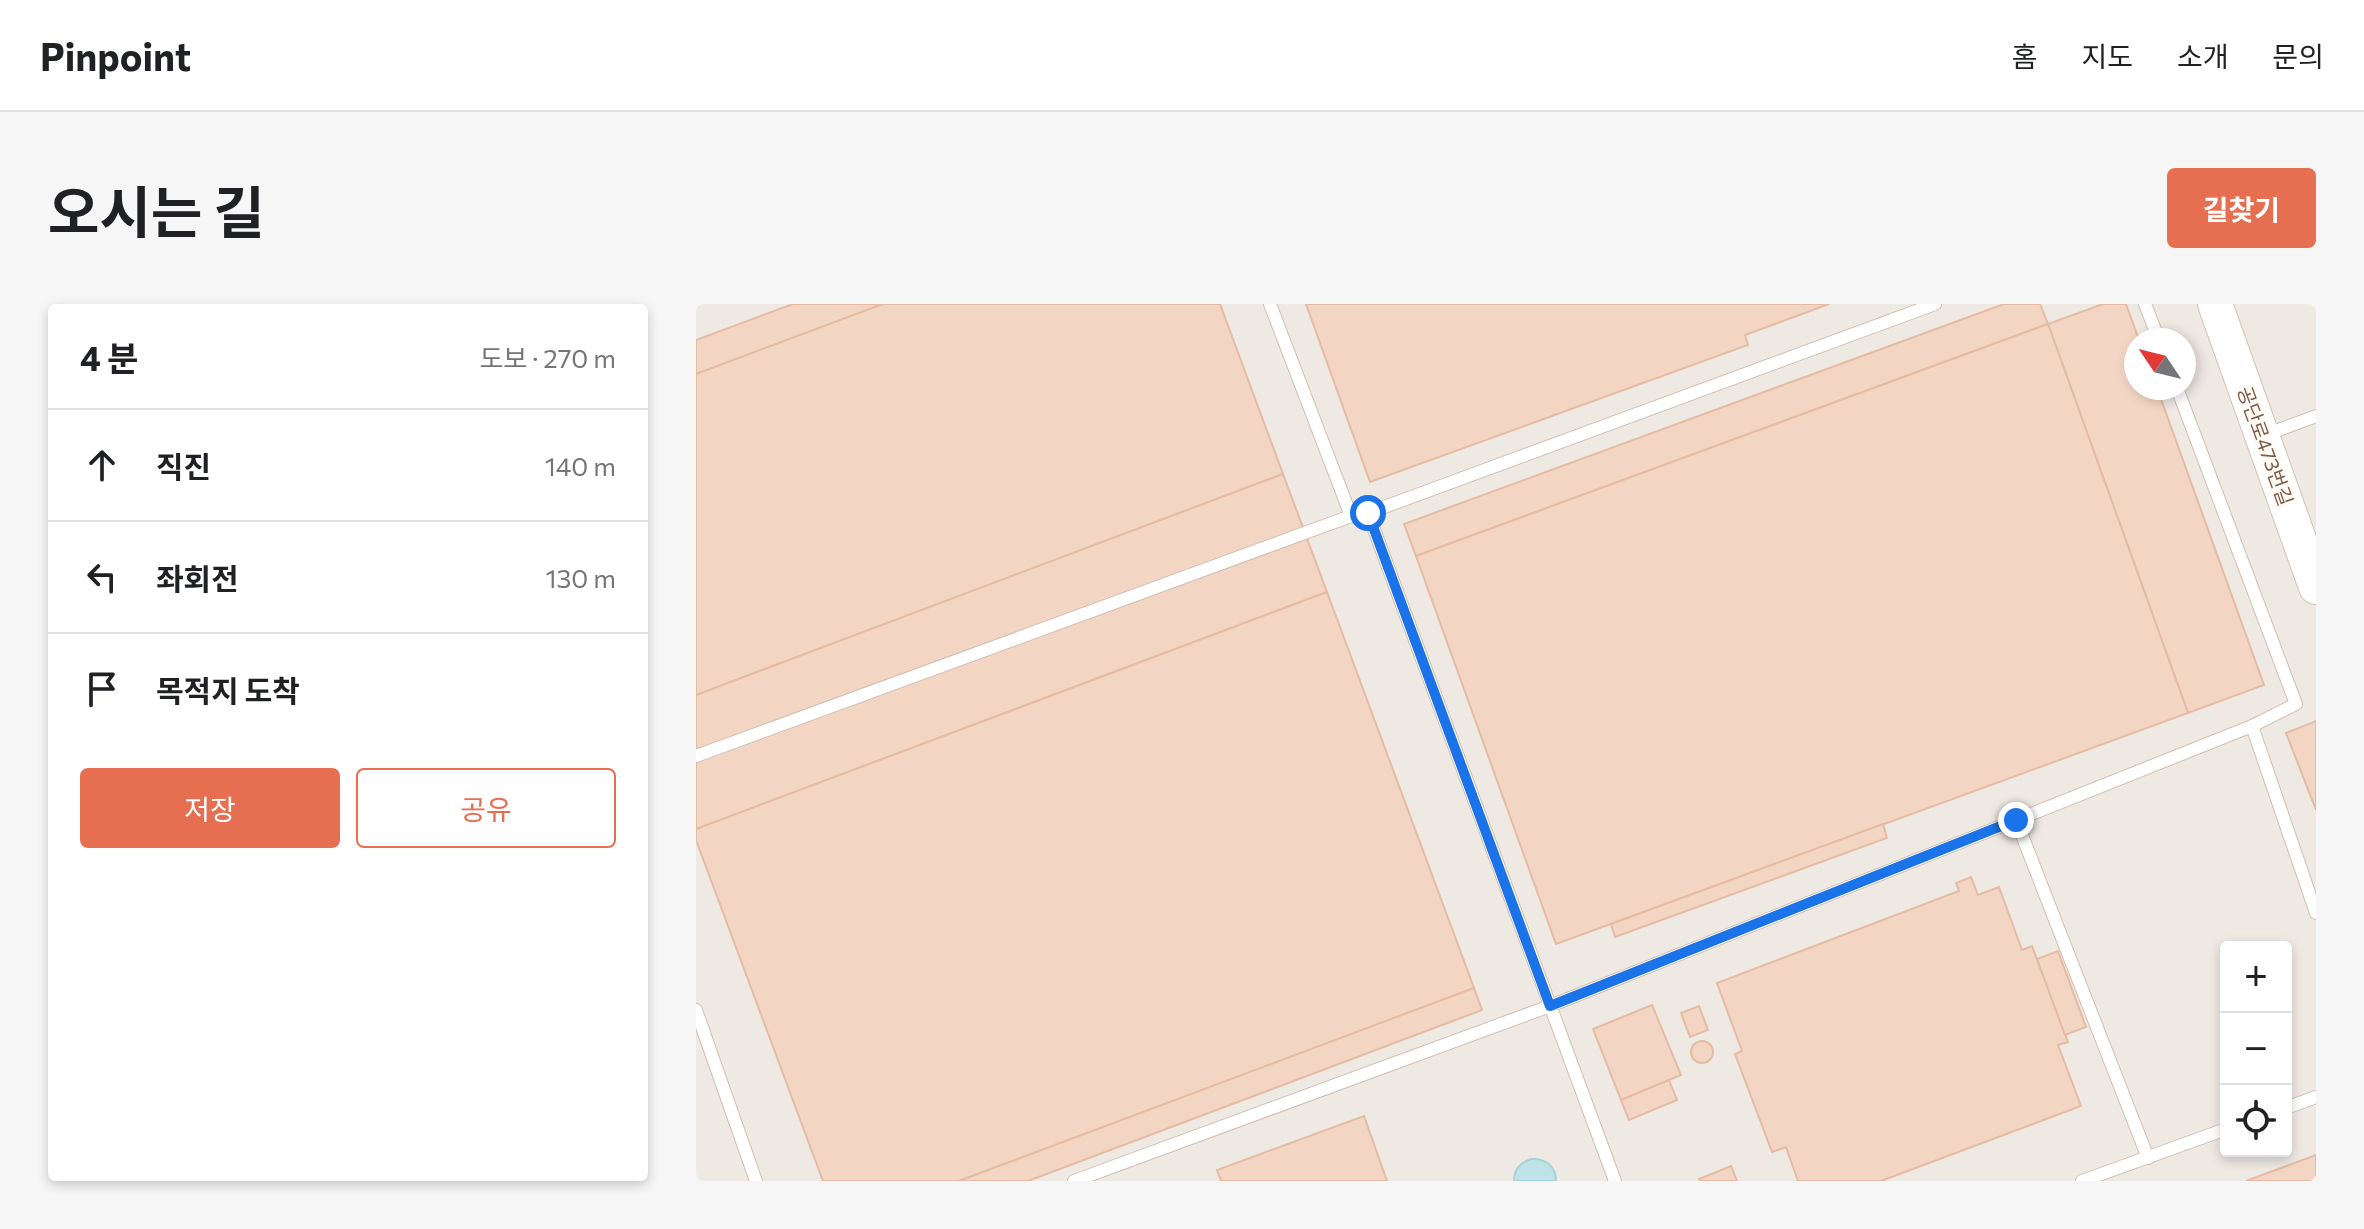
<!DOCTYPE html>
<html lang="ko">
<meta charset="utf-8">
<style>
:root{--surface:#fff;--page:#f6f6f6;--text:#202124;--muted:#757577;--line:#e0e0e0;--accent:#e76f51}
body{margin:0;font-family:Commissioner,"Noto Sans KR",sans-serif;background:var(--page);color:var(--text)}
.controls{position:absolute;right:24px;bottom:24px;display:grid;overflow:hidden;border-radius:8px;box-shadow:0 4px 12px #0003}
.controls button{width:72px;height:72px;display:grid;place-items:center;padding:0;border:0;border-bottom:2px solid var(--line);background:var(--surface);color:var(--text);font:40px sans-serif}
.compass{position:absolute;left:1428px;top:24px;width:72px;height:72px;border-radius:50%;background:var(--surface);box-shadow:0 4px 12px #0003;rotate:305deg}
.stop{position:absolute;width:24px;height:24px;margin:-18px;border:6px solid #1a73e8;border-radius:50%;background:#fff}
.stop.end{background:#1a73e8;border-color:#fff;box-shadow:0 2px 8px #0008}
.list{margin:0;padding:0;list-style:none}
h2{display:flex;justify-content:space-between;align-items:center;height:104px;margin:0;padding:0 32px;font-size:34px}
h2 small{font-size:26px;font-weight:400;color:var(--muted)}
.list li{display:grid;grid-template-columns:52px 1fr auto;gap:24px;align-items:center;box-sizing:border-box;height:112px;padding:0 32px;border-top:2px solid var(--line)}
.list b{display:block;font-size:30px;white-space:nowrap}
.list em{font-size:26px;font-style:normal;color:var(--muted)}
.actions{display:flex;gap:16px;padding:24px 32px}
.actions a{flex:1;padding:18px 0;border:2px solid var(--accent);border-radius:8px;text-align:center;font-size:28px;color:var(--accent)}
.actions .main{background:var(--accent);color:#fff}
.icon{flex:none;width:44px;height:44px;fill:none;stroke:currentColor;stroke-width:2;stroke-linecap:round;stroke-linejoin:round}
.map{position:relative;flex:none;width:1620px;height:877px;overflow:hidden;border-radius:8px}
header{display:flex;align-items:center;gap:48px;box-sizing:border-box;height:112px;padding:0 40px;background:var(--surface);border-bottom:2px solid var(--line)}
header strong{font-size:38px}
nav{display:flex;gap:44px;margin-inline-start:auto;font-size:28px}
.intro{display:flex;align-items:center;justify-content:space-between;box-sizing:border-box;height:192px;padding:0 48px}
h1{margin:0;font-size:56px}
.button{padding:20px 36px;border-radius:8px;background:var(--accent);color:#fff;font-size:28px;font-weight:700}
main{display:flex;gap:48px;padding:0 48px}
aside{flex:1;background:var(--surface);border-radius:8px;box-shadow:0 4px 12px #0003}
.map>svg:first-child{display:block}
.industrial{fill:#efe9e4;fill-rule:evenodd}
.water{fill:#bfe3e8;stroke:#a5d3da;stroke-width:2}
.building{fill:#f3d5c3;stroke:#e6bba3;stroke-width:2}
.lines{fill:none;stroke-linecap:round;stroke-linejoin:round}
.lane-casing{stroke:#d1beb0;stroke-width:14}
.secondary-casing{stroke:#d6c0b0;stroke-width:36}
.lane{stroke:#fff;stroke-width:12}
.secondary{stroke:#fff;stroke-width:34}
.route{stroke:#1a73e8;stroke-width:10}
.labels{text-anchor:middle;stroke-width:6;stroke-linejoin:round;paint-order:stroke}
.street-label{font-size:20px;fill:#7a5c4d;stroke:#fffaf3}
</style>
<header>
<strong>Pinpoint</strong>
<nav><a>홈</a><a>지도</a><a>소개</a><a>문의</a></nav>
</header>
<div class="intro"><h1>오시는 길</h1><a class="button">길찾기</a></div>
<main>
<aside>
<h2>4 분<small>도보 · 270 m</small></h2>
<ul class="list">
<li><svg class="icon" aria-label="ahead" viewBox="0 0 24 24"><path d="M12 20V5M6 11l6-6 6 6"/></svg><div><b>직진</b></div><em>140 m</em></li>
<li><svg class="icon" aria-label="left" viewBox="0 0 24 24"><path d="M17 20v-9H6M10 6l-5 5 5 5"/></svg><div><b>좌회전</b></div><em>130 m</em></li>
<li><svg class="icon" aria-label="arrive" viewBox="0 0 24 24"><path d="M6 21V4h12l-3 4 3 4H6"/></svg><div><b>목적지 도착</b></div></li>
</ul>
<div class="actions"><a class="main">저장</a><a>공유</a></div>
</aside>
<div class="map">
<svg width="1620" height="877" viewBox="0 0 1620 877">
<rect width="100%" height="100%" fill="#fdf6ec"/>
<path class="industrial" d="M0,0h1620v877h-1620zM1440,36h48v48h-48zM1530,643h60v204h-60z"/>
<path class="water" d="M835,855c14,-1 25,7 25,22h-42c0,-12 6,-18 17,-22z"/>
<g class="building">
<polygon points="97,0 187,0 0,70 0,36"/>
<polygon points="187,0 524,0 587,170 0,391 0,70"/>
<polygon points="610,0 1133,0 1049,31 1052,41 674,178"/>
<polygon points="1308,0 1344,0 1352,20 720,252 708,220"/>
<polygon points="1407,0 1430,0 1443,36 1440,36 1440,84 1461,84 1568,381 1492,409 1352,20"/>
<polygon points="1352,20 1492,409 860,640 720,252"/>
<polygon points="587,170 631,288 0,525 0,391"/>
<polygon points="631,288 778,684 263,877 127,877 0,536 0,525"/>
<polygon points="1620,417 1620,506 1590,429"/>
<polygon points="1187,520 1191,534 919,633 915,620"/>
<polygon points="1275,573 1282,591 1303,583 1326,646 1336,642 1372,738 1362,741 1385,802 1185,877 1102,877 1090,843 1076,848 1039,750 1046,747 1021,679 1263,587 1260,579"/>
<polygon points="1362,647 1390,723 1369,731 1341,655"/>
<polygon points="778,684 786,706 332,877 263,877"/>
<polygon points="956,701 985,771 925,796 897,725"/>
<polygon points="1003,702 1012,726 994,733 985,709"/>
<circle cx="1006" cy="748" r="11"/>
<polygon points="973,776 981,796 933,816 925,796"/>
<polygon points="668,812 691,877 525,877 521,866"/>
<polygon points="1620,851 1620,877 1550,877"/>
<polygon points="1035,862 1041,877 1004,877 1003,875"/>
</g>
<g class="lines">
<defs>
<g id="lane">
<polyline points="574,0 655,212"/>
<polyline points="1449,0 1463,36"/>
<polyline points="1569,131 1620,112"/>
<polyline points="672,209 919,877"/>
<polyline points="1556,422 1620,609"/>
<polyline points="0,452 655,212 672,209 1239,0"/>
<polyline points="1320,516 1452,854"/>
<polyline points="0,706 60,877"/>
<polyline points="1590,804 1620,793"/>
<polyline points="378,877 854,702 1556,422 1600,400 1481,84"/>
<polyline points="1386,877 1530,825"/>
</g>
<polyline id="secondary" points="1519,0 1620,283"/>
</defs>
<use href="#lane" class="lane-casing"/>
<use href="#secondary" class="secondary-casing"/>
<use href="#lane" class="lane"/>
<use href="#secondary" class="secondary"/>
</g>
<g class="lines">
<polyline class="route" points="672,209 854,702 1320,516"/>
</g>
<g class="labels">
<g class="street-label">
<text transform="translate(1569 142) rotate(70)" y="7">공단로473번길</text>
</g>
</g>
</svg>
<div class="controls">
<button>+</button>
<button>−</button>
<button><svg class="icon" aria-label="locate" viewBox="0 0 24 24"><circle cx="12" cy="12" r="6"/><path d="M12 2v4M12 18v4M2 12h4M18 12h4"/></svg></button>
</div>
<svg class="compass" viewBox="-18 -18 36 36"><path d="M0-13l5 13h-10z" fill="#e53935"/><path d="M0 13l5-13h-10z" fill="#757577"/></svg>
<div class="stop" style="left:672px;top:209px"></div>
<div class="stop end" style="left:1320px;top:516px"></div>
</div>
</main>
